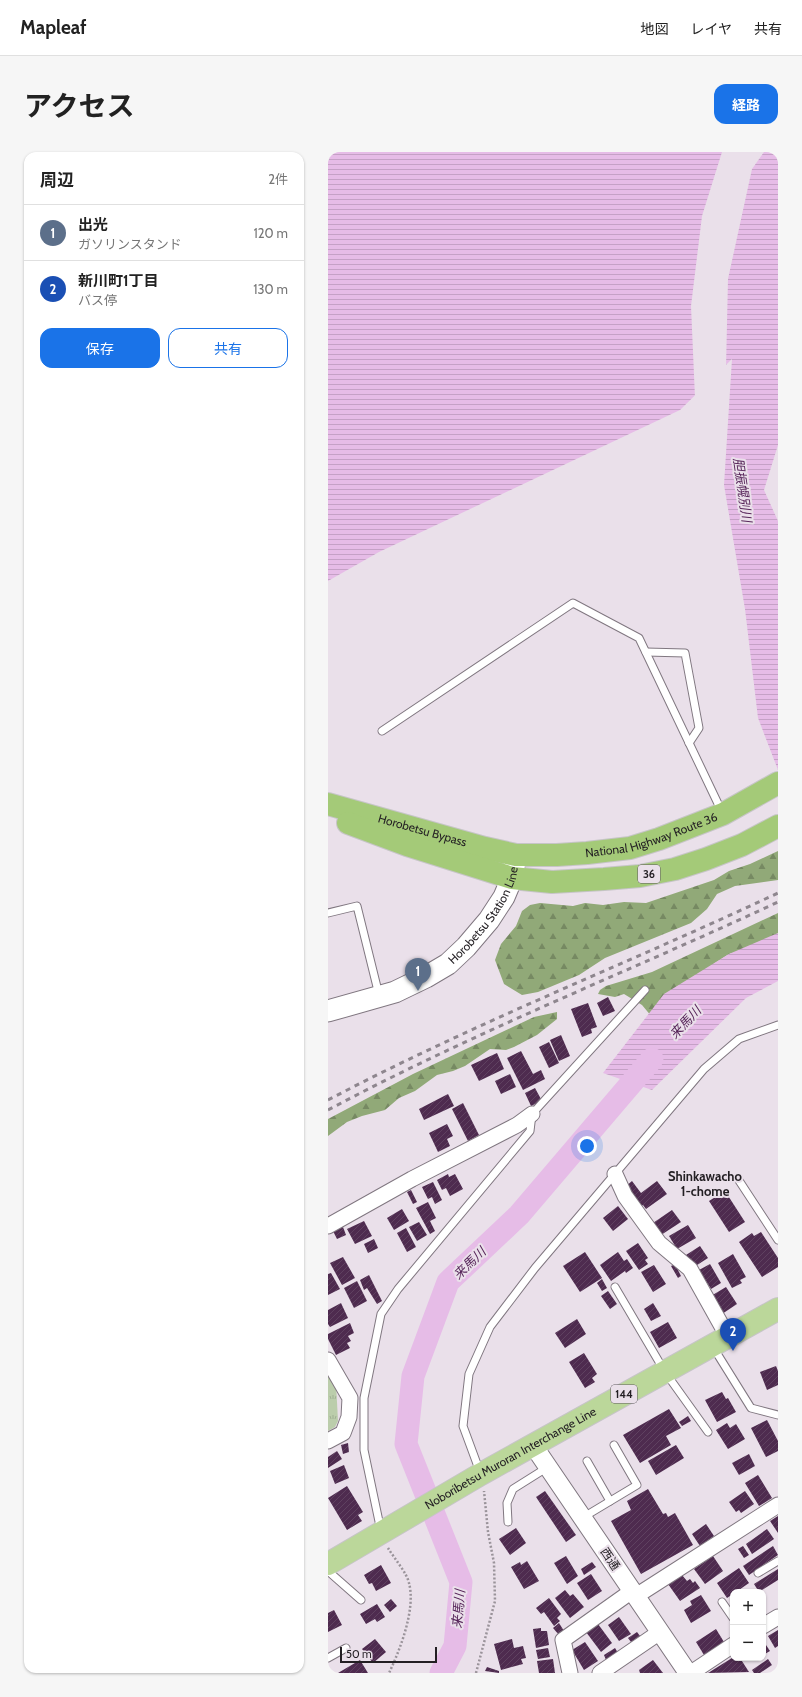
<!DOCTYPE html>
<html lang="ja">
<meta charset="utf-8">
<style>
:root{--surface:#fff;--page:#f6f6f6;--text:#222;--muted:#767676;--line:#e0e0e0;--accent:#1a73e8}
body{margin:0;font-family:Cabin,"Noto Sans JP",sans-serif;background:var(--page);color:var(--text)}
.controls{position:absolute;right:12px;bottom:12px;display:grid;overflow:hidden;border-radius:8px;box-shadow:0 1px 3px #0004}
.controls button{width:36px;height:36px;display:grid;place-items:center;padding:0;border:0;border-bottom:1px solid var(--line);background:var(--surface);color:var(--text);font:20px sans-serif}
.scale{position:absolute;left:12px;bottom:10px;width:97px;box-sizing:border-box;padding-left:4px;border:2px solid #231f23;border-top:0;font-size:11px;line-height:14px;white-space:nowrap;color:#231f23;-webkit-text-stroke:3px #eae0ea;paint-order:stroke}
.you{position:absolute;left:259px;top:994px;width:14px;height:14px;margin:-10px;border:3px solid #fff;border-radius:50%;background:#1a73e8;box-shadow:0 0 0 6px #1a73e833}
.badge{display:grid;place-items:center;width:26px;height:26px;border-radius:50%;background:var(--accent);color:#fff;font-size:13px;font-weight:700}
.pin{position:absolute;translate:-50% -33px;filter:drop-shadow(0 1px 2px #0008)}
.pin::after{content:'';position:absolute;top:21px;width:14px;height:12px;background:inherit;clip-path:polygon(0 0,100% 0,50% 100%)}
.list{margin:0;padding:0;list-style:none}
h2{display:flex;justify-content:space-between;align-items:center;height:52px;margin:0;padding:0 16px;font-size:17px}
h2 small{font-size:13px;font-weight:400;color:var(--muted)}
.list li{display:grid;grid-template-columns:26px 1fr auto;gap:12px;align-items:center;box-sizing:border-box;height:56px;padding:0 16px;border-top:1px solid var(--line)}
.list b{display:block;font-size:15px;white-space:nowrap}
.list p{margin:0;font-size:13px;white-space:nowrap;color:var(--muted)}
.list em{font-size:13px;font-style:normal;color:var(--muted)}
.actions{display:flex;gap:8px;padding:12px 16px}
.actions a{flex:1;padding:9px 0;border:1px solid var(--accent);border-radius:12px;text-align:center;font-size:14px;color:var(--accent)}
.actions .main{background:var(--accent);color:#fff}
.map{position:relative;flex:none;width:450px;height:1521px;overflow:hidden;border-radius:12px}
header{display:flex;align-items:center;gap:24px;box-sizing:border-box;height:56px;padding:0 20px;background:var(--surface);border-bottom:1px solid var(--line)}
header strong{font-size:19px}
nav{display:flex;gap:22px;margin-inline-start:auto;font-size:14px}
.intro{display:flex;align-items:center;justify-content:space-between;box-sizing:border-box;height:96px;padding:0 24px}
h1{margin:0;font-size:28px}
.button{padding:10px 18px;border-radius:12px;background:var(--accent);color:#fff;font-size:14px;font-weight:700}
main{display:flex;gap:24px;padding:0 24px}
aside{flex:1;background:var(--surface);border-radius:12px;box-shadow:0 1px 3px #0004}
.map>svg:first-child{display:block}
.grass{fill:url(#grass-tufts)}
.forest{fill:url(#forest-firs)}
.water{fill:url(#water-rules)}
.pier{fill:#eae0ea}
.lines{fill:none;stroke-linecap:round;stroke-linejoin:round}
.river{stroke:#e6bce7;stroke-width:23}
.building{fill:url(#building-hatch)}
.service-casing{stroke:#807780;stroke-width:9}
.minor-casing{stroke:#807780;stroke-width:17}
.tertiary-casing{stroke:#807780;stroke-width:20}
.secondary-casing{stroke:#807780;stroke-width:23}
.primary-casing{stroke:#c6c5c6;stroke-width:24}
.trunk-casing{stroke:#c6c5c6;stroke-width:24}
.path{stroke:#9a939a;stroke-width:2.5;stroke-dasharray:2 2;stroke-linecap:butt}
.service{stroke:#fff;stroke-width:7}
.minor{stroke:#fff;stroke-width:15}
.tertiary{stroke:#fff;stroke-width:18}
.secondary{stroke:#fff;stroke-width:21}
.primary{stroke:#bbd79a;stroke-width:22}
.trunk{stroke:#a4ca78;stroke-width:22}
.rail{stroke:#8e868e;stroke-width:3;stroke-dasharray:5 5;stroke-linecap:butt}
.labels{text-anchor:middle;stroke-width:4;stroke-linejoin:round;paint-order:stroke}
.shield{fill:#eae0ea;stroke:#5f595f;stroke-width:1}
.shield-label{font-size:11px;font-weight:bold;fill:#231f23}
.street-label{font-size:12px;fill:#231f23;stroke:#eae0ea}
.water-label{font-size:13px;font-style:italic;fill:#562459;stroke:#eae0ea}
.neighbourhood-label{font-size:13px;font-weight:bold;fill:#231f23;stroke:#eae0ea}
</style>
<header>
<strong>Mapleaf</strong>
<nav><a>地図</a><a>レイヤ</a><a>共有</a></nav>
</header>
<div class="intro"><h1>アクセス</h1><a class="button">経路</a></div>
<main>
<aside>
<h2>周辺<small>2件</small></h2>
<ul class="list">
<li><span class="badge" style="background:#5c6f8a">1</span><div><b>出光</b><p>ガソリンスタンド</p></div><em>120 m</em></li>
<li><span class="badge" style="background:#1a4fb4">2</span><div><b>新川町1丁目</b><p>バス停</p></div><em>130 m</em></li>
</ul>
<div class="actions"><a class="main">保存</a><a>共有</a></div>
</aside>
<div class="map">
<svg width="450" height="1521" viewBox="0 0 450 1521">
<defs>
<pattern id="grass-tufts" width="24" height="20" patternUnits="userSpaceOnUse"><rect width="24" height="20" fill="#bbcdab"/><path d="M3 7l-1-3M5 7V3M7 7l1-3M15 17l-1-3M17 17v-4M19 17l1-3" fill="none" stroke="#a0b093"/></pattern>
<pattern id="forest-firs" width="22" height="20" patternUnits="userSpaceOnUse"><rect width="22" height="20" fill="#91a978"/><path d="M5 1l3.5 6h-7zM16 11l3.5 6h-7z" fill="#768962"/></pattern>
<pattern id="water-rules" width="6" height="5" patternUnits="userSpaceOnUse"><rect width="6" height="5" fill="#e6bce7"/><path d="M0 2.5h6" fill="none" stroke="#c5a1c6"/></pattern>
<pattern id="building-hatch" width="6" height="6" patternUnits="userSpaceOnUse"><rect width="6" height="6" fill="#4e2b4f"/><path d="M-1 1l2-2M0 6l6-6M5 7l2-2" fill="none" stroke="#5f4160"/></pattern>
</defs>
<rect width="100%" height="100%" fill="#eae0ea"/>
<polygon class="grass" points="0,1218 8,1231 10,1269 7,1275 0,1279"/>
<g class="forest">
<polygon points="450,699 450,728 407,734 389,742 379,757 363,771 277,806 251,823 210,840 194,843 176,832 167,808 173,792 188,774 194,759 202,753 212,751 245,754 257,751 275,753 296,750 318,751 386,728 401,719 422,712"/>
<polygon points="450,761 450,788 401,802 387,811 376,832 324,865 314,853 296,842 287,845 270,842 272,838 278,834 324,820"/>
<polygon points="229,860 229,867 209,883 186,895 178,898 162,897 137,914 125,919 109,923 87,939 71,946 57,958 34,964 19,970 0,984 0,967 85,922 206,865"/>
</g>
<g class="water">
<polygon points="0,0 450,0 450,293 436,338 450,369 450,618 430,566 417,457 396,333 404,207 352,258 51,400 0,429"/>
<polygon points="450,781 450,829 418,846 324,938 275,921 336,842 401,802"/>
</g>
<polygon class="pier" points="394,0 436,0 424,17 400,127 398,216 367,246 363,154 374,64"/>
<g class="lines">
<polyline class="river" points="113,1521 127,1494 133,1430 78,1292 85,1224 120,1130 191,1063 324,907"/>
</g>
<g class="building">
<polygon points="280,845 287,859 275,864 269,851"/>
<polygon points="260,851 269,875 263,877 264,881 254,885 243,857"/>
<polygon points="233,883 242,904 231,909 222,888"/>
<polygon points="221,890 231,911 221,916 211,895"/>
<polygon points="193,899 205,922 213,918 217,927 195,938 179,906"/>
<polygon points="169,901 176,917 151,929 143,913"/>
<polygon points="182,922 188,935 173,942 167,929"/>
<polygon points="207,936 214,949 203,954 197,941"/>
<polygon points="120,942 126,954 96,968 91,957"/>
<polygon points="135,951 151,983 140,989 124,957"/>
<polygon points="119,972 125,984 119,987 122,994 110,1000 101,981"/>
<polygon points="120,1022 121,1025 127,1022 135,1037 122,1044 118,1036 114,1038 109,1028"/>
<polygon points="304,1029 313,1041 329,1029 339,1042 318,1057 315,1053 312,1055 297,1035"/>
<polygon points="105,1030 114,1048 107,1052 104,1045 100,1047 94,1035"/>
<polygon points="83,1038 89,1050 85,1052 79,1040"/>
<polygon points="397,1039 417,1070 401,1080 381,1049"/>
<polygon points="100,1050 108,1066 102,1069 107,1079 102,1082 88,1056"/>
<polygon points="290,1054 300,1067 285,1079 275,1066"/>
<polygon points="74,1057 81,1069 66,1078 59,1066"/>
<polygon points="344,1058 353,1070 333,1083 325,1071"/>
<polygon points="36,1069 44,1084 27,1092 19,1077"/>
<polygon points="91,1070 99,1083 89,1089 81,1075"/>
<polygon points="360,1073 368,1086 349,1097 341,1084"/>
<polygon points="15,1075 18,1083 9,1087 5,1079"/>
<polygon points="78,1076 88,1095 79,1100 69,1081"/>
<polygon points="433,1080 450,1106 450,1115 434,1125 411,1090 424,1081 426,1084"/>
<polygon points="46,1087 50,1096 40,1101 36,1092"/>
<polygon points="310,1091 320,1106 317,1108 320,1112 311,1118 298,1099"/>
<polygon points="372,1094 380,1106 366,1115 358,1103"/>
<polygon points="257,1100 274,1126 252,1140 235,1114"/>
<polygon points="290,1100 296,1109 299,1107 305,1116 298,1121 297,1119 283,1129 272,1113"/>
<polygon points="405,1102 418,1125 412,1128 414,1131 404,1136 390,1111"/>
<polygon points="15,1105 27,1126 14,1133 2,1111"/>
<polygon points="347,1112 353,1124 350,1126 343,1114"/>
<polygon points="382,1112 393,1131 383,1137 371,1118"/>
<polygon points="326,1113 338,1132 325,1140 313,1120"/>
<polygon points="3,1121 12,1137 0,1143 0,1122"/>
<polygon points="41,1123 54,1149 49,1152 39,1136 36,1138 32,1128"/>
<polygon points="274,1127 279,1136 274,1139 269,1131"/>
<polygon points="29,1129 39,1149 26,1156 16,1136"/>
<polygon points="398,1135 409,1152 394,1162 383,1144"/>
<polygon points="280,1139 289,1152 282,1157 273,1144"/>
<polygon points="13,1151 20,1166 2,1175 0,1172 0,1158"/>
<polygon points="325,1151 333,1164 323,1169 316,1157"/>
<polygon points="249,1167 258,1182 237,1196 227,1181"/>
<polygon points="340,1170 349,1186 331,1196 322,1180"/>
<polygon points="22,1171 26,1181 20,1184 23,1189 19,1191 22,1196 8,1203 0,1187 0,1182"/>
<polygon points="256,1201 269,1222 264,1226 267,1230 257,1236 241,1210"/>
<polygon points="448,1214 450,1219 450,1233 439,1238 432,1220"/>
<polygon points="394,1240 398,1247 400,1246 408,1260 389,1270 377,1248"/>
<polygon points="341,1257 353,1276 338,1284 343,1293 312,1311 295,1283"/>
<polygon points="360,1264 363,1269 354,1274 351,1270"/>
<polygon points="439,1268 450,1289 450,1299 438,1305 423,1276"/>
<polygon points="399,1271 402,1276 408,1272 417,1287 400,1297 388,1278"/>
<polygon points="20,1291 21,1300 15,1302 13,1293"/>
<polygon points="348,1293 356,1306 328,1323 320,1309"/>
<polygon points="9,1299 14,1307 0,1316 0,1305"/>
<polygon points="421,1302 427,1314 411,1323 404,1311"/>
<polygon points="16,1313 21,1326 7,1332 2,1319"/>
<polygon points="430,1323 444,1346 431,1354 417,1331"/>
<polygon points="19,1334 35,1360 30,1363 34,1369 19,1378 0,1346"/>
<polygon points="320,1337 335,1362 338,1361 340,1365 347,1361 365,1393 313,1422 283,1369 303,1358 299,1349"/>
<polygon points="217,1339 248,1383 238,1390 208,1345"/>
<polygon points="417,1339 426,1352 413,1361 411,1358 408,1360 401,1350"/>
<polygon points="450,1364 450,1381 442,1369"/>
<polygon points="378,1372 386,1384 372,1394 364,1382"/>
<polygon points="188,1376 198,1391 182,1403 171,1387"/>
<polygon points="439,1377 446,1387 424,1402 418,1392"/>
<polygon points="415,1394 421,1403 416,1406 410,1397"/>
<polygon points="445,1394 450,1403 421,1423 415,1414"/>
<polygon points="238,1404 250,1424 239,1432 226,1411"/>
<polygon points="385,1404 395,1419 377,1432 366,1417"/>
<polygon points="199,1409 211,1429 196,1437 183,1415 192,1410 193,1413"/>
<polygon points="264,1410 268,1415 256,1423 253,1417"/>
<polygon points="53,1413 63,1431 48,1439 44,1431 41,1432 36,1423"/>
<polygon points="411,1416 421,1431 408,1440 405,1440 405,1442 399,1446 389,1431"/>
<polygon points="450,1417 450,1428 431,1440 426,1432"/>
<polygon points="263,1422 274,1439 260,1448 249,1431"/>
<polygon points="354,1423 359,1429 362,1427 365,1431 367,1429 372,1436 352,1449 340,1432"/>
<polygon points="237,1438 242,1444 245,1442 256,1455 242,1466 227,1446"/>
<polygon points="373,1443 383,1459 363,1471 356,1458 364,1453 362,1449"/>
<polygon points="221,1446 233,1462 229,1466 232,1469 226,1474 216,1460 213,1462 208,1456"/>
<polygon points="63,1447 69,1454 62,1460 56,1453"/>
<polygon points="49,1452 57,1465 49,1470 47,1467 38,1472 32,1462"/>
<polygon points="6,1458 14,1473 0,1480 0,1461"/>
<polygon points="291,1465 303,1482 291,1489 280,1473"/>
<polygon points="231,1471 236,1479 231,1483 225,1476"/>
<polygon points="270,1472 284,1491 273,1500 258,1480"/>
<polygon points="213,1476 213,1479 219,1479 221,1493 208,1496 205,1477"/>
<polygon points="388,1477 396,1490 376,1503 368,1490"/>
<polygon points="450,1478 450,1494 447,1496 440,1484"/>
<polygon points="309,1480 312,1484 303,1490 300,1486"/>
<polygon points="47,1487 58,1500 45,1511 34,1497"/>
<polygon points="184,1487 186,1496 195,1494 198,1506 193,1507 195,1512 173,1518 166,1492"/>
<polygon points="257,1490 270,1509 256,1518 244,1498"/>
<polygon points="438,1493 442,1499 435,1503 435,1495"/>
<polygon points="220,1496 222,1505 210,1507 208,1498"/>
<polygon points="287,1496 290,1501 278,1508 276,1503"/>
<polygon points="404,1506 412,1506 421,1520 380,1521"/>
<polygon points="225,1507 227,1521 211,1521 209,1509"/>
<polygon points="440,1507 444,1513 432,1521 426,1521 424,1518"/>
<polygon points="32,1508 40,1521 10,1521"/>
<polygon points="325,1508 335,1521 312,1521 311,1518"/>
<polygon points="159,1515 171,1519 171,1521 157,1519"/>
</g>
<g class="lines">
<defs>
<g id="service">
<polyline points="318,500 357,501 371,576 361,591"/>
<polyline points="54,579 245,451 311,486 394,660"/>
<polyline points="0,761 29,754 51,843"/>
<polyline points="410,1027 450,1088"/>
<polyline points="287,1135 337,1220 380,1280"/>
<polyline points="385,1195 423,1256 450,1263"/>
<polyline points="259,1309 282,1349"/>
<polyline points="152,1320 135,1274 141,1222 162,1175 207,1116 376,917 411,887 450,873"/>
<polyline points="254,1366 309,1333 286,1293"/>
<polyline points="180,1370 179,1351 185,1337 220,1315"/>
<polyline points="53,1379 36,1298 36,1246 53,1162 70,1137 202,979 204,962 317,838"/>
<polyline points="0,1419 33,1448"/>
<polyline points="430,1421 450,1409"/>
<polyline points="394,1450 405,1466"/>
<polyline points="0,1506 18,1496"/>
</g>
<g id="minor">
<polyline points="287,1022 297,1044 331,1091 362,1117 400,1185"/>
<polyline points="0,1074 84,1027 189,973 204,962"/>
<polyline points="0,1208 22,1246 21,1265 15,1281 0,1289"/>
<polyline points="308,1444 450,1353"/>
<polyline points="435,1474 450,1465"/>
<polyline points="242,1521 235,1488 304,1439"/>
<polyline points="272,1521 332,1480"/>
<polyline points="363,1521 405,1493"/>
</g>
<polyline id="tertiary" points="205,1293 360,1521"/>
<g id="secondary">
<path id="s1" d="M0,859l67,-19 31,-15 22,-13 18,-17 23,-27 15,-23 8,-19 4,-23"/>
</g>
<g id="primary">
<path id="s2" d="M0,1412l153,-90 297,-165"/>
</g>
<g id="trunk">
<path id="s3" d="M0,652l157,44 31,7h41l30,-2 43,-5 29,-9 64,-25 55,-31"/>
<polyline points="20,671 79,693 184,726 224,730 276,727 312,724 347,717 378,707 414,693 450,674"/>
</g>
</defs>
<use href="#service" class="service-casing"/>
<use href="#minor" class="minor-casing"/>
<use href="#tertiary" class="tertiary-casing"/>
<use href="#secondary" class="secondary-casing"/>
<use href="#primary" class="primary-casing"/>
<use href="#trunk" class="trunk-casing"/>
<g class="path">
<path d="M60,1396c6,10 19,25 21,35 7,26 -9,67 -20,90"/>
<polyline points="148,1521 167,1449 166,1411 160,1380 156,1339"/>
</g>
<use href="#service" class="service"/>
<use href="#minor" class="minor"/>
<use href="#tertiary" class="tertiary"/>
<use href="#secondary" class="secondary"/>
<use href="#primary" class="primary"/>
<use href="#trunk" class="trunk"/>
<g class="rail">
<path d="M0,948c146,-77 301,-137 450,-207"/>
<path d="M0,958c146,-78 300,-138 450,-208"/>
</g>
</g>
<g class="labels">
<g class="shield">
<rect x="310" y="713" width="22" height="18" rx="3"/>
<rect x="283" y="1233" width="26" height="18" rx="3"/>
</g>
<g class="shield-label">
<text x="321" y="726">36</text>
<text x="296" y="1246">144</text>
</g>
<g class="street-label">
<text dy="4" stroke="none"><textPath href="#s3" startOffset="98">Horobetsu Bypass</textPath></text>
<text dy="4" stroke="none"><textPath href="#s3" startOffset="333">National Highway Route 36</textPath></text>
<text dy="4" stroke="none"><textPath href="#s1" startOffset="191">Horobetsu Station Line</textPath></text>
<text dy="4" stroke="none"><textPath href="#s2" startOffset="211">Noboribetsu Muroran Interchange Line</textPath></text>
<text transform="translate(282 1407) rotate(56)" y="4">西通</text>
</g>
<g class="water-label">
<text transform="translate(415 338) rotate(82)" y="5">胆振幌別川</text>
<text transform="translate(357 870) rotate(-47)" y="5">来馬川</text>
<text transform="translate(141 1111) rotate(-44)" y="5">来馬川</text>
<text transform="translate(130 1457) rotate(-85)" y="5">来馬川</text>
</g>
<g class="neighbourhood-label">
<text x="377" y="1029">Shinkawacho<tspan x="377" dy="15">1-chome</tspan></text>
</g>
</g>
</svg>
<div class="controls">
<button>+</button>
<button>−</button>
</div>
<div class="scale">50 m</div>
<div class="you"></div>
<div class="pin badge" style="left:90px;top:839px;background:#5c6f8a">1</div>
<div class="pin badge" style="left:405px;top:1199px;background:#1a4fb4">2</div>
</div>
</main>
